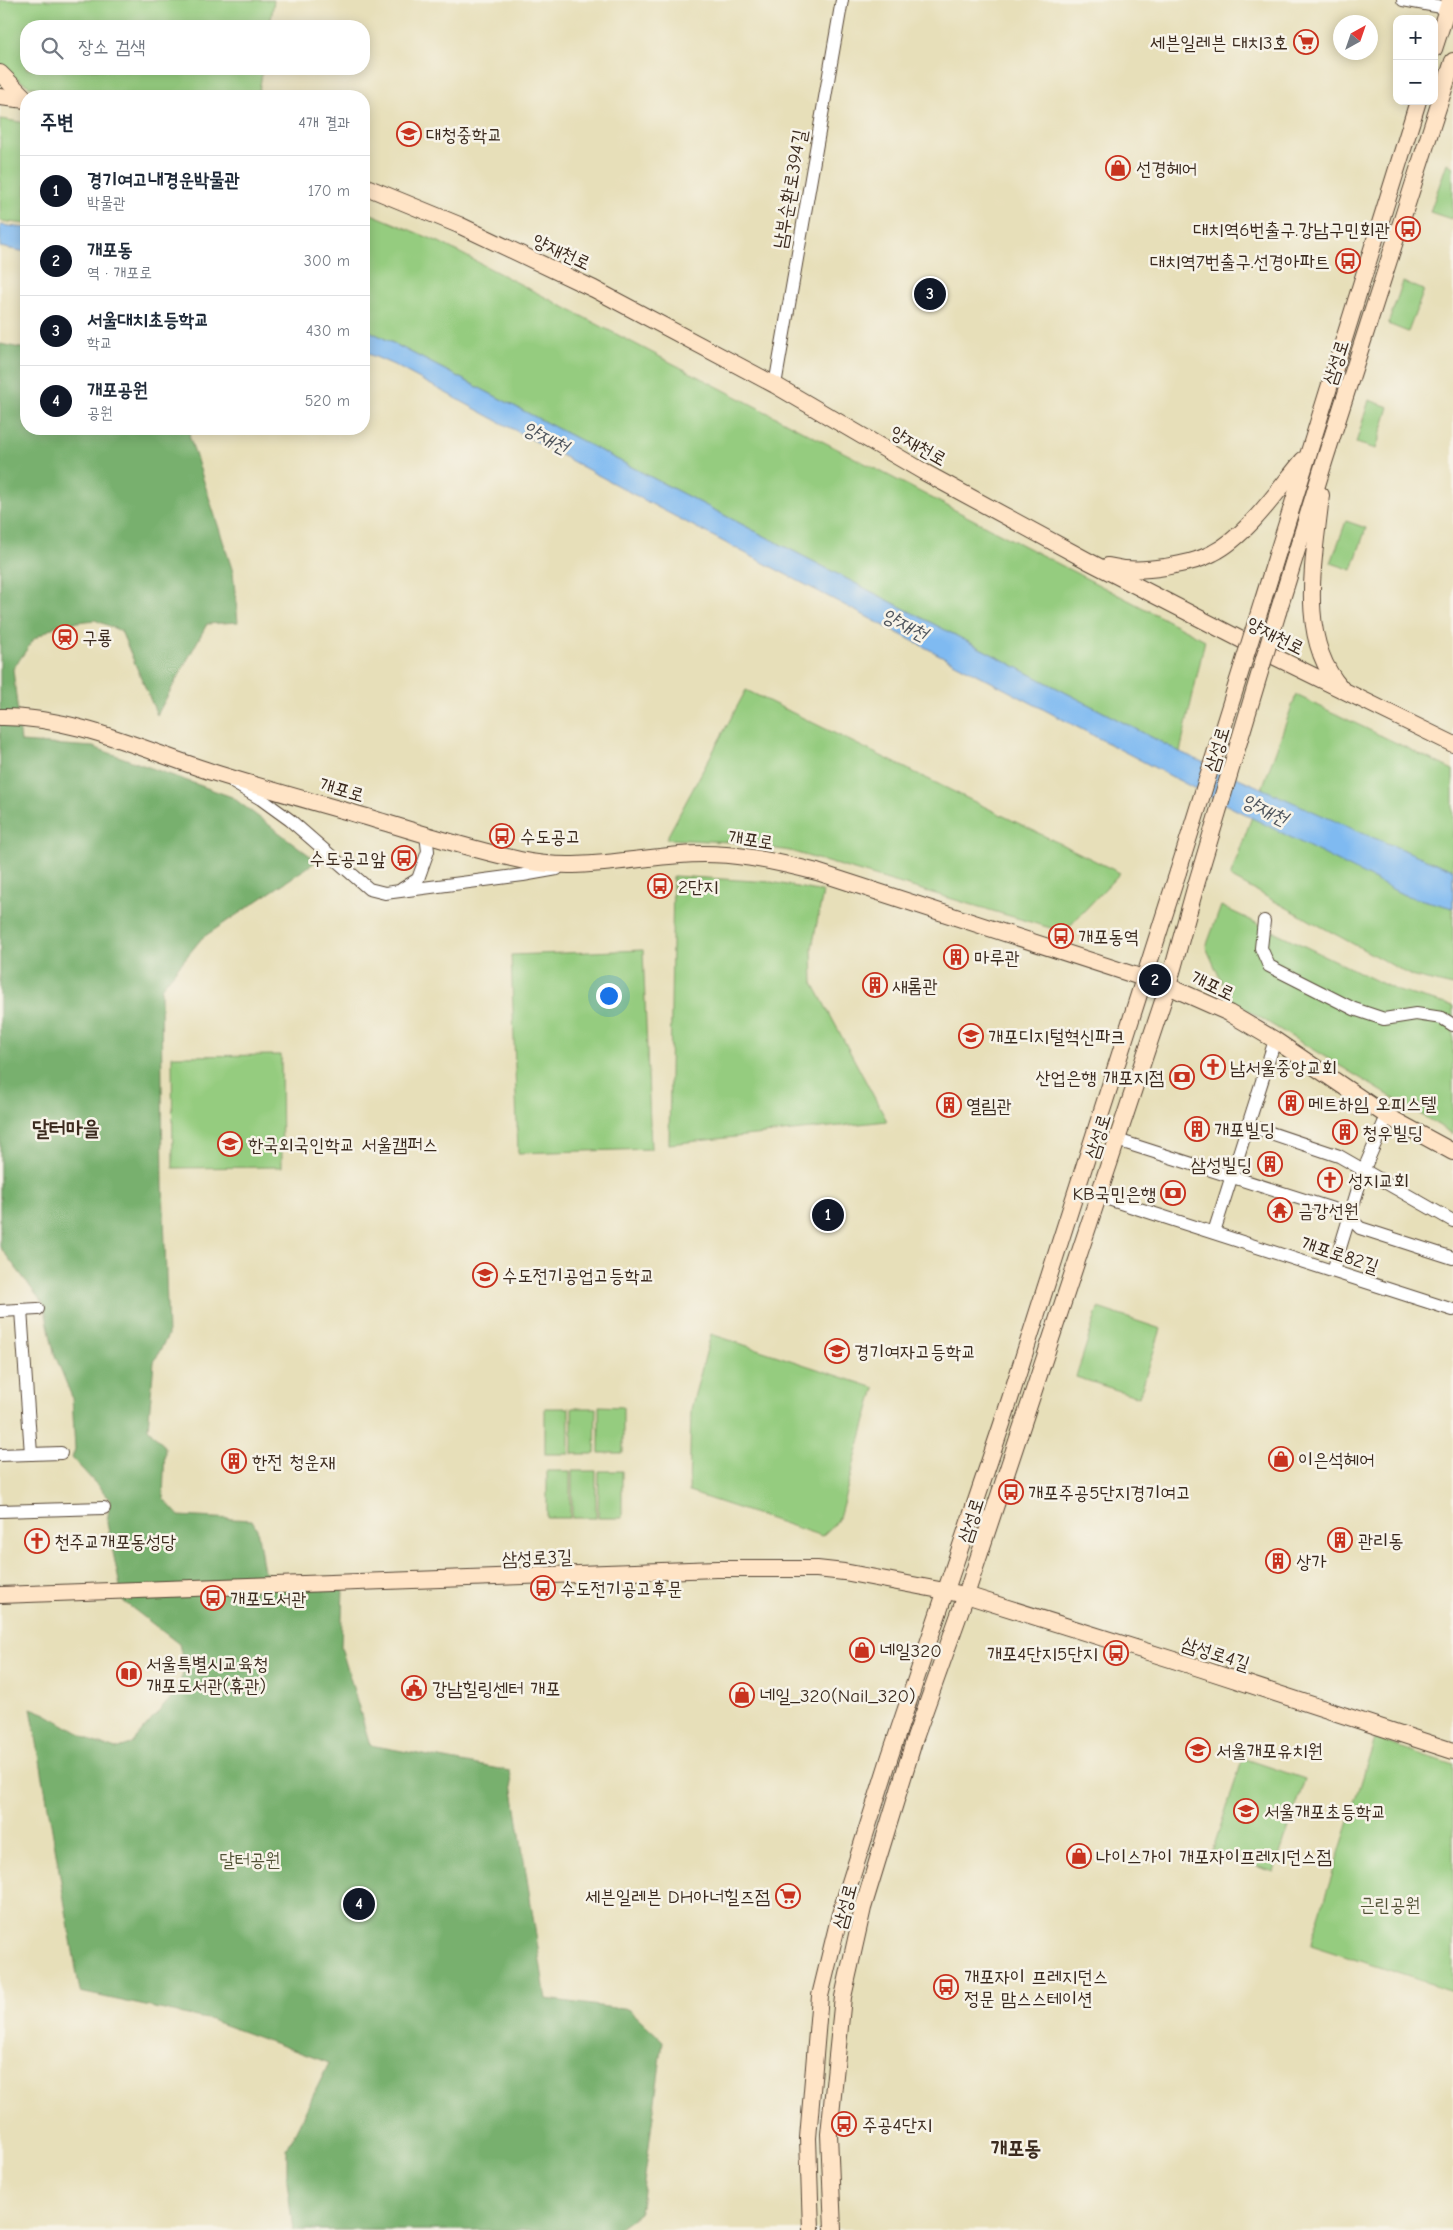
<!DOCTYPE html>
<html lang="ko">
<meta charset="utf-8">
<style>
:root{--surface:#fff;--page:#f2f2f3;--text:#1f2937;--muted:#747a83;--line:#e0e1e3;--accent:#111827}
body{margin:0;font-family:"Comic Neue","Poor Story",sans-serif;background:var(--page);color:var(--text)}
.controls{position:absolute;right:15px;top:15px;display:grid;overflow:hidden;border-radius:10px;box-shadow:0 2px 12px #0003}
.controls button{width:45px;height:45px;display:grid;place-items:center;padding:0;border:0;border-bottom:1px solid var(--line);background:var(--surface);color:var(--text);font:25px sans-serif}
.compass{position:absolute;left:1333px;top:15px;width:45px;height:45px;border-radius:50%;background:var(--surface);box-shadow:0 2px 12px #0003;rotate:40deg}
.you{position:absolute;left:608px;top:995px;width:18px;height:18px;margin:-12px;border:4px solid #fff;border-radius:50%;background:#1a73e8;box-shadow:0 0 0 8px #1a73e833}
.badge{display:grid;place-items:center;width:32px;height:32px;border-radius:50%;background:var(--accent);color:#fff;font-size:16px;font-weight:700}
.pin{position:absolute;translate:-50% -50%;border:2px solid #fff;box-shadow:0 1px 5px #0006}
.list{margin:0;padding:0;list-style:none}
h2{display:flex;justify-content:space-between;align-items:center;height:65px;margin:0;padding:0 20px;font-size:21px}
h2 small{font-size:16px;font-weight:400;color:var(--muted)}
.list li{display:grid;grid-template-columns:32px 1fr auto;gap:15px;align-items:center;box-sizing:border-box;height:70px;padding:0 20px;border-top:1px solid var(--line)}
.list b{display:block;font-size:19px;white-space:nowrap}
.list p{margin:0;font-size:16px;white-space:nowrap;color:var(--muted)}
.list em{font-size:16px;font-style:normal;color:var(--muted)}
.icon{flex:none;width:28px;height:28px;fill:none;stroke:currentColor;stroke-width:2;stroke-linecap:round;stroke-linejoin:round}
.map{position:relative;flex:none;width:1453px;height:2230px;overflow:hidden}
.search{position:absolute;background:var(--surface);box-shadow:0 2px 12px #0003;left:20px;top:20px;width:350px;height:55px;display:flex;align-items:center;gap:12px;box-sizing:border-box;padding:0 18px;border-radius:20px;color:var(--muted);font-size:19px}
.panel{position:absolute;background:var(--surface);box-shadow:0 2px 12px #0003;left:20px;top:90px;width:350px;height:345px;border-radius:20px}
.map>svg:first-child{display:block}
.green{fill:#95cc7f;stroke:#687b4e}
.forest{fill:#78b06e;stroke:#5a6d46}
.water{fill:#7fbaf1;stroke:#5d7288}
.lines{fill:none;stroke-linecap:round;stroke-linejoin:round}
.street-casing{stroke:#554535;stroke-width:14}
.secondary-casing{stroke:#554535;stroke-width:18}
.street{stroke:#fff;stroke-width:12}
.secondary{stroke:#ffe4c6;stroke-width:16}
.secondary-bridge-casing{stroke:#554535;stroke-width:18;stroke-linecap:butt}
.secondary-bridge{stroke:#ffe4c6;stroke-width:16}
.labels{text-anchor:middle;stroke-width:5;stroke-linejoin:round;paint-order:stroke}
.poi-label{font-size:19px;fill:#3b2a1e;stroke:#f7f3e8;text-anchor:start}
.street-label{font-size:19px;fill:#3b2a1e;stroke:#f7f3e8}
.park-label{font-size:19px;fill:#525236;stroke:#f7f3e8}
.water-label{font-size:20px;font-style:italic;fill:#4f555d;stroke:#f7f3e8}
.quarter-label{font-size:21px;font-weight:bold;fill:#3b2a1e;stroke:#f7f3e8}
</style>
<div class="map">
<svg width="1453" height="2230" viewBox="0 0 1453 2230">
<rect width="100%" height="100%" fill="#f7f3e8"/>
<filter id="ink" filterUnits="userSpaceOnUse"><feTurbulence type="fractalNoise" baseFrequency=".02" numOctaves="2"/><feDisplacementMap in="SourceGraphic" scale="10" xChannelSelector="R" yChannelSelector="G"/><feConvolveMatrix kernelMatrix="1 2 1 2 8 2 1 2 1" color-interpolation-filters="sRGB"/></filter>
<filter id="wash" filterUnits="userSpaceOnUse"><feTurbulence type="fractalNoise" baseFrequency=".0096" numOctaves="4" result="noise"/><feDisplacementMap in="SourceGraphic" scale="20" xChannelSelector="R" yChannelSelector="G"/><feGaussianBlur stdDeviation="1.12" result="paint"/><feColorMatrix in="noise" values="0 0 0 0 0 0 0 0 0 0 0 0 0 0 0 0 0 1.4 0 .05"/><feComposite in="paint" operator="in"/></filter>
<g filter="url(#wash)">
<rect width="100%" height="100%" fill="#e7dfb9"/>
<g class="green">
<polygon points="0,0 274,0 270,26 26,26 26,69 263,69 258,96 72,96 29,86 0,68"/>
<polygon points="0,119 26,123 26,224 0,221"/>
<polygon points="1447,163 1453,167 1453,213 1451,219 1430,212"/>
<polygon points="364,211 439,242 1205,640 1180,752 364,328"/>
<polygon points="1403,282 1424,290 1408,332 1388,324"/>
<polygon points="1369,400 1389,407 1376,449 1356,443"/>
<polygon points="1346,521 1366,528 1352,570 1331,563"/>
<polygon points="746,690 1120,873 1064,932 790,851 732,842 666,839"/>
<polygon points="1296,695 1453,770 1453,986 1414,977 1230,877"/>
<polygon points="673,876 771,882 823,892 812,948 813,983 887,1121 669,1144"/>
<polygon points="1221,906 1398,991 1453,1006 1453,1134 1234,1002 1227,994 1206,947"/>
<polygon points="643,950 651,1149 518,1153 511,955"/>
<polygon points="281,1055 282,1167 173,1168 172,1056"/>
<polygon points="1098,1308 1161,1329 1139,1397 1076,1377"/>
<polygon points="711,1334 875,1388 838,1521 822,1536 689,1492 691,1409"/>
<polygon points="599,1406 623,1407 623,1453 599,1453"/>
<rect x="545" y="1408" width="24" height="46"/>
<polygon points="572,1408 596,1408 595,1454 572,1454"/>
<rect x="547" y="1471" width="23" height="47"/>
<rect x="572" y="1471" width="24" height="47"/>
<polygon points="599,1471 622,1471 622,1518 598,1518"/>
<polygon points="1375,1739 1453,1765 1453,1991 1310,1945"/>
<polygon points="1243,1758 1305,1779 1274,1872 1212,1852"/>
</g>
<polygon class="forest" points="0,344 26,349 26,429 192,429 189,435 233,572 238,622 207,624 157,715 121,631 95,620 59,624 34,639 13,669 21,742 93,747 232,797 317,861 202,938 161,988 163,1184 168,1335 154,1362 148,1428 165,1447 163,1498 179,1516 252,1520 257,1529 264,1572 294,1584 343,1588 341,1647 370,1745 510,1771 546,1999 630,2010 663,2041 640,2213 616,2230 293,2230 287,2181 287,2149 329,2063 211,2020 80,1992 31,1708 46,1714 94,1742 116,1749 131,1744 175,1693 185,1669 179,1644 123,1601 107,1523 110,1499 72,1458 75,1449 72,1397 54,1353 44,1305 0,1247"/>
<g class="water">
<polygon points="0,225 26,228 26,252 0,247"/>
<polygon points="364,328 1180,752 1362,833 1453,870 1453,908 1404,895 1207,795 659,508 394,365 364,352"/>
</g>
</g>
<g filter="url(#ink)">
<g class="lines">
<defs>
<g id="street">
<polyline points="1403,0 1447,8"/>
<polyline points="775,385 842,0"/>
<polyline points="234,783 261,799 290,820 369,889 385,893 523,875 557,869"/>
<polyline points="402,889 418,879 428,851 426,835"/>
<polyline points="1264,921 1261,948 1269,966 1354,1009 1384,1019 1416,1014 1442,1018 1453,1025"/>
<polyline points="1247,1125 1339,1156 1453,1221"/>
<polyline points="1117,1140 1336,1210 1350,1218 1360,1228 1453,1258"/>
<polyline points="1099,1196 1453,1310"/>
<polyline points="1214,1232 1275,1040"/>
<polyline points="1333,1271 1364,1169 1387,1116"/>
<polyline points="21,1310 31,1454"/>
<polyline points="0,1311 38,1309"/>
<polyline points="0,1455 61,1453"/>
<polyline points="0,1511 104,1508"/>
</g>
<g id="secondary">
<polyline points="1434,49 1450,0"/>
<polyline points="0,73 26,99"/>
<polyline points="0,97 26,100"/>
<polyline points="364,186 459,225 594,289 775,385 924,472 1090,562 1269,654 1453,744"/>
<path d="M1321,495c-6,62 -25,142 20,193"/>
<path d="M1108,566c20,5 37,4 57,1 17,-3 33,-6 48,-14 34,-17 66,-64 90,-93"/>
<polyline points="1263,600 1418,101"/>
<polyline points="1278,612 1325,459 1453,61"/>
<path d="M0,717c74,-1 146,34 215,56 51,16 103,30 155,45 49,15 99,31 150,42 53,12 107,-1 160,-5 48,-4 91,5 137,17l351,114 61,27 46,27 112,76 66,36"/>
<polyline points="0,1595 717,1569 817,1569 844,1572 966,1595 1196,1667 1453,1751"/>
<polyline points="811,2230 808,2138 820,1996 840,1914 890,1756 1002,1424 1178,872"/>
<polyline points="833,2230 829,2134 843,1997 863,1908 915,1738 966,1595 1168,986 1196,885"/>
</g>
</defs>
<use href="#street" class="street-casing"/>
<use href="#secondary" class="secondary-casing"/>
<use href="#street" class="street"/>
<use href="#secondary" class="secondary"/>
<defs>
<g id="secondary-bridge">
<polyline points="1178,872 1263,600"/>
<polyline points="1196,885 1278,612"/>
</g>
</defs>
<use href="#secondary-bridge" class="secondary-bridge-casing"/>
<use href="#secondary-bridge" class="secondary-bridge"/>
</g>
</g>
<defs>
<symbol id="supermarket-ring" viewBox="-11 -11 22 22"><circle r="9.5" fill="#f7f3e8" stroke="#c8321e" stroke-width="1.5"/><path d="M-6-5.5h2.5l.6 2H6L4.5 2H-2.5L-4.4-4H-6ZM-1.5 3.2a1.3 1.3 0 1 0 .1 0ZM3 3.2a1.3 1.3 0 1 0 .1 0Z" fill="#c8321e"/></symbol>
<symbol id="school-ring" viewBox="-11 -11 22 22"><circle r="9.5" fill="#f7f3e8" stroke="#c8321e" stroke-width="1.5"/><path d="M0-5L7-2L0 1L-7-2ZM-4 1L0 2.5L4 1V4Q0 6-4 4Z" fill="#c8321e"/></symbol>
<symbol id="shop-ring" viewBox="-11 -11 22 22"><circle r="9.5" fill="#f7f3e8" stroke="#c8321e" stroke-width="1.5"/><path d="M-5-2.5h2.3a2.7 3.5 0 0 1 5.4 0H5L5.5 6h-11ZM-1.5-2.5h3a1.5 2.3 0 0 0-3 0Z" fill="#c8321e"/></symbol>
<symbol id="bus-ring" viewBox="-11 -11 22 22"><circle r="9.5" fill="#f7f3e8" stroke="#c8321e" stroke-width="1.5"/><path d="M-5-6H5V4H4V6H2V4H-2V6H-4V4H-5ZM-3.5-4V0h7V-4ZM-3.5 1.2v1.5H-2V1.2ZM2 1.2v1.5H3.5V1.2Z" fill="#c8321e"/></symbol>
<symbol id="station-ring" viewBox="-11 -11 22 22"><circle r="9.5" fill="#f7f3e8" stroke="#c8321e" stroke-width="1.5"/><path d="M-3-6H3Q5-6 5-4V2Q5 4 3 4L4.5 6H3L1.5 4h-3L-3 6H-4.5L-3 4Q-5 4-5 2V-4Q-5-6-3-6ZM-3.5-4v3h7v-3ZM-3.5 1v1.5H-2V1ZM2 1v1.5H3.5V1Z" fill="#c8321e"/></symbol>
<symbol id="building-ring" viewBox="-11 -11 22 22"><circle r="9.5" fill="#f7f3e8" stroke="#c8321e" stroke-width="1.5"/><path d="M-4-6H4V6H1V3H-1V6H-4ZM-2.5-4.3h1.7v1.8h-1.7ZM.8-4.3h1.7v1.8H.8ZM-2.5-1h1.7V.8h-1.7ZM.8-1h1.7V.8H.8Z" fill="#c8321e"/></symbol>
<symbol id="church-ring" viewBox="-11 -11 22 22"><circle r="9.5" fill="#f7f3e8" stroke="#c8321e" stroke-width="1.5"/><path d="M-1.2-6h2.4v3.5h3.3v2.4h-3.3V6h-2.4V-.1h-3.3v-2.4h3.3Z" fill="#c8321e"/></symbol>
<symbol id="bank-ring" viewBox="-11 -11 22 22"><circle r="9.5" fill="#f7f3e8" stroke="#c8321e" stroke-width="1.5"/><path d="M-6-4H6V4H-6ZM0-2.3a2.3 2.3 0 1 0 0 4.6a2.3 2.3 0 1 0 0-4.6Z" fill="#c8321e"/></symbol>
<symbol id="temple-ring" viewBox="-11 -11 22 22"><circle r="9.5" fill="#f7f3e8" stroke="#c8321e" stroke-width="1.5"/><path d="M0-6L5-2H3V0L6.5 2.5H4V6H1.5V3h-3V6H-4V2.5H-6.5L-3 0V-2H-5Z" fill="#c8321e"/></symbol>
<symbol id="library-ring" viewBox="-11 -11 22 22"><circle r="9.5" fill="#f7f3e8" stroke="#c8321e" stroke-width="1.5"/><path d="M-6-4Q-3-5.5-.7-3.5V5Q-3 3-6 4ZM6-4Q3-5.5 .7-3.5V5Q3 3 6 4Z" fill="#c8321e"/></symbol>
<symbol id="civic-ring" viewBox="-11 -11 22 22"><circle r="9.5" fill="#f7f3e8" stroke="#c8321e" stroke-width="1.5"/><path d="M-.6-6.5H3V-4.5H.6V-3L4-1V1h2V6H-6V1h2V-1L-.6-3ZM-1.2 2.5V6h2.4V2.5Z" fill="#c8321e"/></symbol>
</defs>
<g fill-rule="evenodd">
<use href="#supermarket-ring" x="1292" y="28" width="28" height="28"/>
<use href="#school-ring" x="395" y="120" width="28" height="28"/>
<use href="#shop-ring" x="1104" y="154" width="28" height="28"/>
<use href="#bus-ring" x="1394" y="215" width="28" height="28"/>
<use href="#bus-ring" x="1334" y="247" width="28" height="28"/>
<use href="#station-ring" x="51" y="623" width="28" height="28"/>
<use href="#bus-ring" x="488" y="822" width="28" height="28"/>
<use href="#bus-ring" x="390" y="844" width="28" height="28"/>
<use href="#bus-ring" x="646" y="872" width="28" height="28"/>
<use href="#bus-ring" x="1047" y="922" width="28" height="28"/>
<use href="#building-ring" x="942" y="943" width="28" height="28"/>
<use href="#building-ring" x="861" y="971" width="28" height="28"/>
<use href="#school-ring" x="957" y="1022" width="28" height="28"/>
<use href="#church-ring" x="1199" y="1053" width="28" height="28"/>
<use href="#bank-ring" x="1168" y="1063" width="28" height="28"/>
<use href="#building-ring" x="1277" y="1089" width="28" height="28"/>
<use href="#building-ring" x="935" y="1091" width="28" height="28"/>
<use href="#building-ring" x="1183" y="1115" width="28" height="28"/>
<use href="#building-ring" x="1331" y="1118" width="28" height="28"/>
<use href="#school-ring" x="216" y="1130" width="28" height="28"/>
<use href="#building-ring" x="1256" y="1150" width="28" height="28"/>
<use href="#church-ring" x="1316" y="1166" width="28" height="28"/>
<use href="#bank-ring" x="1159" y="1179" width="28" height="28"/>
<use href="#temple-ring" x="1266" y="1196" width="28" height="28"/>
<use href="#school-ring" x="471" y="1261" width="28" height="28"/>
<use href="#school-ring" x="823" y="1337" width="28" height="28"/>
<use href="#shop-ring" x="1267" y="1445" width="28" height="28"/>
<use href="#building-ring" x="220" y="1447" width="28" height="28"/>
<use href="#bus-ring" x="997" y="1478" width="28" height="28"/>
<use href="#building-ring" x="1326" y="1526" width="28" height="28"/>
<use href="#church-ring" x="23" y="1527" width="28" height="28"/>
<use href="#building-ring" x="1264" y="1547" width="28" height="28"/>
<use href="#bus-ring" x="529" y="1574" width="28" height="28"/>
<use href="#bus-ring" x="199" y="1584" width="28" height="28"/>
<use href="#shop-ring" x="848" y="1636" width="28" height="28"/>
<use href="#bus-ring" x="1102" y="1639" width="28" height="28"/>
<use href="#library-ring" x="115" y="1660" width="28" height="28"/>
<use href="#civic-ring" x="400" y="1674" width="28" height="28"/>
<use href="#shop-ring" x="728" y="1681" width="28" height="28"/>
<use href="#school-ring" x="1184" y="1736" width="28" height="28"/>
<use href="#school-ring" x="1232" y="1797" width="28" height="28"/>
<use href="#shop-ring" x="1065" y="1842" width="28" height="28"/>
<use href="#supermarket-ring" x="774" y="1882" width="28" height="28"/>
<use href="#bus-ring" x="932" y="1973" width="28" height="28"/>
<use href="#bus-ring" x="830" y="2110" width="28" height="28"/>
</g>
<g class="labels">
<g class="poi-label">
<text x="1288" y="49" text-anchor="end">세븐일레븐 대치3호</text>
<text x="426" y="141">대청중학교</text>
<text x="1136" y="175">선경헤어</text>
<text x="1390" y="236" text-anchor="end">대치역6번출구.강남구민회관</text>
<text x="1330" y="268" text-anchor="end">대치역7번출구.선경아파트</text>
<text x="82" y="644">구룡</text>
<text x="520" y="843">수도공고</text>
<text x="386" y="865" text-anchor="end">수도공고앞</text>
<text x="678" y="893">2단지</text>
<text x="1078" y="943">개포동역</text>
<text x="974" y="964">마루관</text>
<text x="892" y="992">새롬관</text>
<text x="988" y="1043">개포디지털혁신파크</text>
<text x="1230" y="1074">남서울중앙교회</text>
<text x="1164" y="1084" text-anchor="end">산업은행 개포지점</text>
<text x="1308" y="1110">메트하임 오피스텔</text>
<text x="966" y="1112">열림관</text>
<text x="1214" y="1136">개포빌딩</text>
<text x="1362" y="1139">청우빌딩</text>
<text x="248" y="1151">한국외국인학교 서울캠퍼스</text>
<text x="1252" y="1171" text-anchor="end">삼성빌딩</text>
<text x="1348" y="1187">성지교회</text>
<text x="1156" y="1200" text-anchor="end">KB국민은행</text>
<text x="1298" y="1217">금강선원</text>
<text x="502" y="1282">수도전기공업고등학교</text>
<text x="854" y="1358">경기여자고등학교</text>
<text x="1298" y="1466">이은석헤어</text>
<text x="252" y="1468">한전 청운재</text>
<text x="1028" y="1499">개포주공5단지경기여고</text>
<text x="1358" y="1547">관리동</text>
<text x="54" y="1548">천주교개포동성당</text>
<text x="1296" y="1568">상가</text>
<text x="560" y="1595">수도전기공고후문</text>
<text x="230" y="1605">개포도서관</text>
<text x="880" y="1657">네일320</text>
<text x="1098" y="1660" text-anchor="end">개포4단지5단지</text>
<text x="146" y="1670">서울특별시교육청<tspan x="146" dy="22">개포도서관(휴관)</tspan></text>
<text x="432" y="1695">강남힐링센터 개포</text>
<text x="760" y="1702">네일_320(Nail_320)</text>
<text x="1216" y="1757">서울개포유치원</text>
<text x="1264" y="1818">서울개포초등학교</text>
<text x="1096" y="1863">나이스가이 개포자이프레지던스점</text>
<text x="770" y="1903" text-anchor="end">세븐일레븐 DH아너힐즈점</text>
<text x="964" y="1983">개포자이 프레지던스<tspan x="964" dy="22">정문 맘스스테이션</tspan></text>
<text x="862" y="2131">주공4단지</text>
</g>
<g class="street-label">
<text transform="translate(789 189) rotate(-80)" y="7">남부순환로394길</text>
<text transform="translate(562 251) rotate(25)" y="7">양재천로</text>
<text transform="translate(1335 362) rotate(-72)" y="7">삼성로</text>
<text transform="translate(919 445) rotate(30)" y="7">양재천로</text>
<text transform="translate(1276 635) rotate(27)" y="7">양재천로</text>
<text transform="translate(1216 749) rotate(-73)" y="7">삼성로</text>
<text transform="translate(342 789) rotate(16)" y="7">개포로</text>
<text transform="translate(751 839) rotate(8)" y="7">개포로</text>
<text transform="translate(1213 985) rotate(25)" y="7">개포로</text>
<text transform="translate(1097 1136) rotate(-72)" y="7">삼성로</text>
<text transform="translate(1340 1254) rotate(18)" y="7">개포로82길</text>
<text transform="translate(970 1520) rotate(-72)" y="7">삼성로</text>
<text transform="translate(537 1557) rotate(-2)" y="7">삼성로3길</text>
<text transform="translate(1216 1653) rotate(18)" y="7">삼성로4길</text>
<text transform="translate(844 1906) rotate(-75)" y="7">삼성로</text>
</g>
<g class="park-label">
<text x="250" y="1866">달터공원</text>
<text x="1390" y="1911">근린공원</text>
</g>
<g class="water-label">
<text transform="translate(546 437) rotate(27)" y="7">양재천</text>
<text transform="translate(905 624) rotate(27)" y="7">양재천</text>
<text transform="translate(1265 809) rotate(26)" y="7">양재천</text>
</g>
<g class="quarter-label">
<text x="66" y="1135">달터마을</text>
<text x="1016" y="2155">개포동</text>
</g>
</g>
</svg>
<div class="controls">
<button>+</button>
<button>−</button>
</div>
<svg class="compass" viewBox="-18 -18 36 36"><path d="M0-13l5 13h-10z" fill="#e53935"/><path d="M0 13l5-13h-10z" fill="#747a83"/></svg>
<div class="you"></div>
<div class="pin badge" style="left:828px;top:1215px">1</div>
<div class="pin badge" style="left:1155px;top:980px">2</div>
<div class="pin badge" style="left:930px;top:294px">3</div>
<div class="pin badge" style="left:359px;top:1904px">4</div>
<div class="search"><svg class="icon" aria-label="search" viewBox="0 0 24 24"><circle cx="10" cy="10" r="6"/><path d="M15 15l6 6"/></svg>장소 검색</div>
<section class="panel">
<h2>주변<small>4개 결과</small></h2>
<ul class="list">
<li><span class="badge">1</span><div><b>경기여고내경운박물관</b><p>박물관</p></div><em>170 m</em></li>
<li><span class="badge">2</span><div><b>개포동</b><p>역 · 개포로</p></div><em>300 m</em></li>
<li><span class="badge">3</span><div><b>서울대치초등학교</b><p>학교</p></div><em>430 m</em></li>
<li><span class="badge">4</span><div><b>개포공원</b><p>공원</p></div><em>520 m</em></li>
</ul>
</section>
</div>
